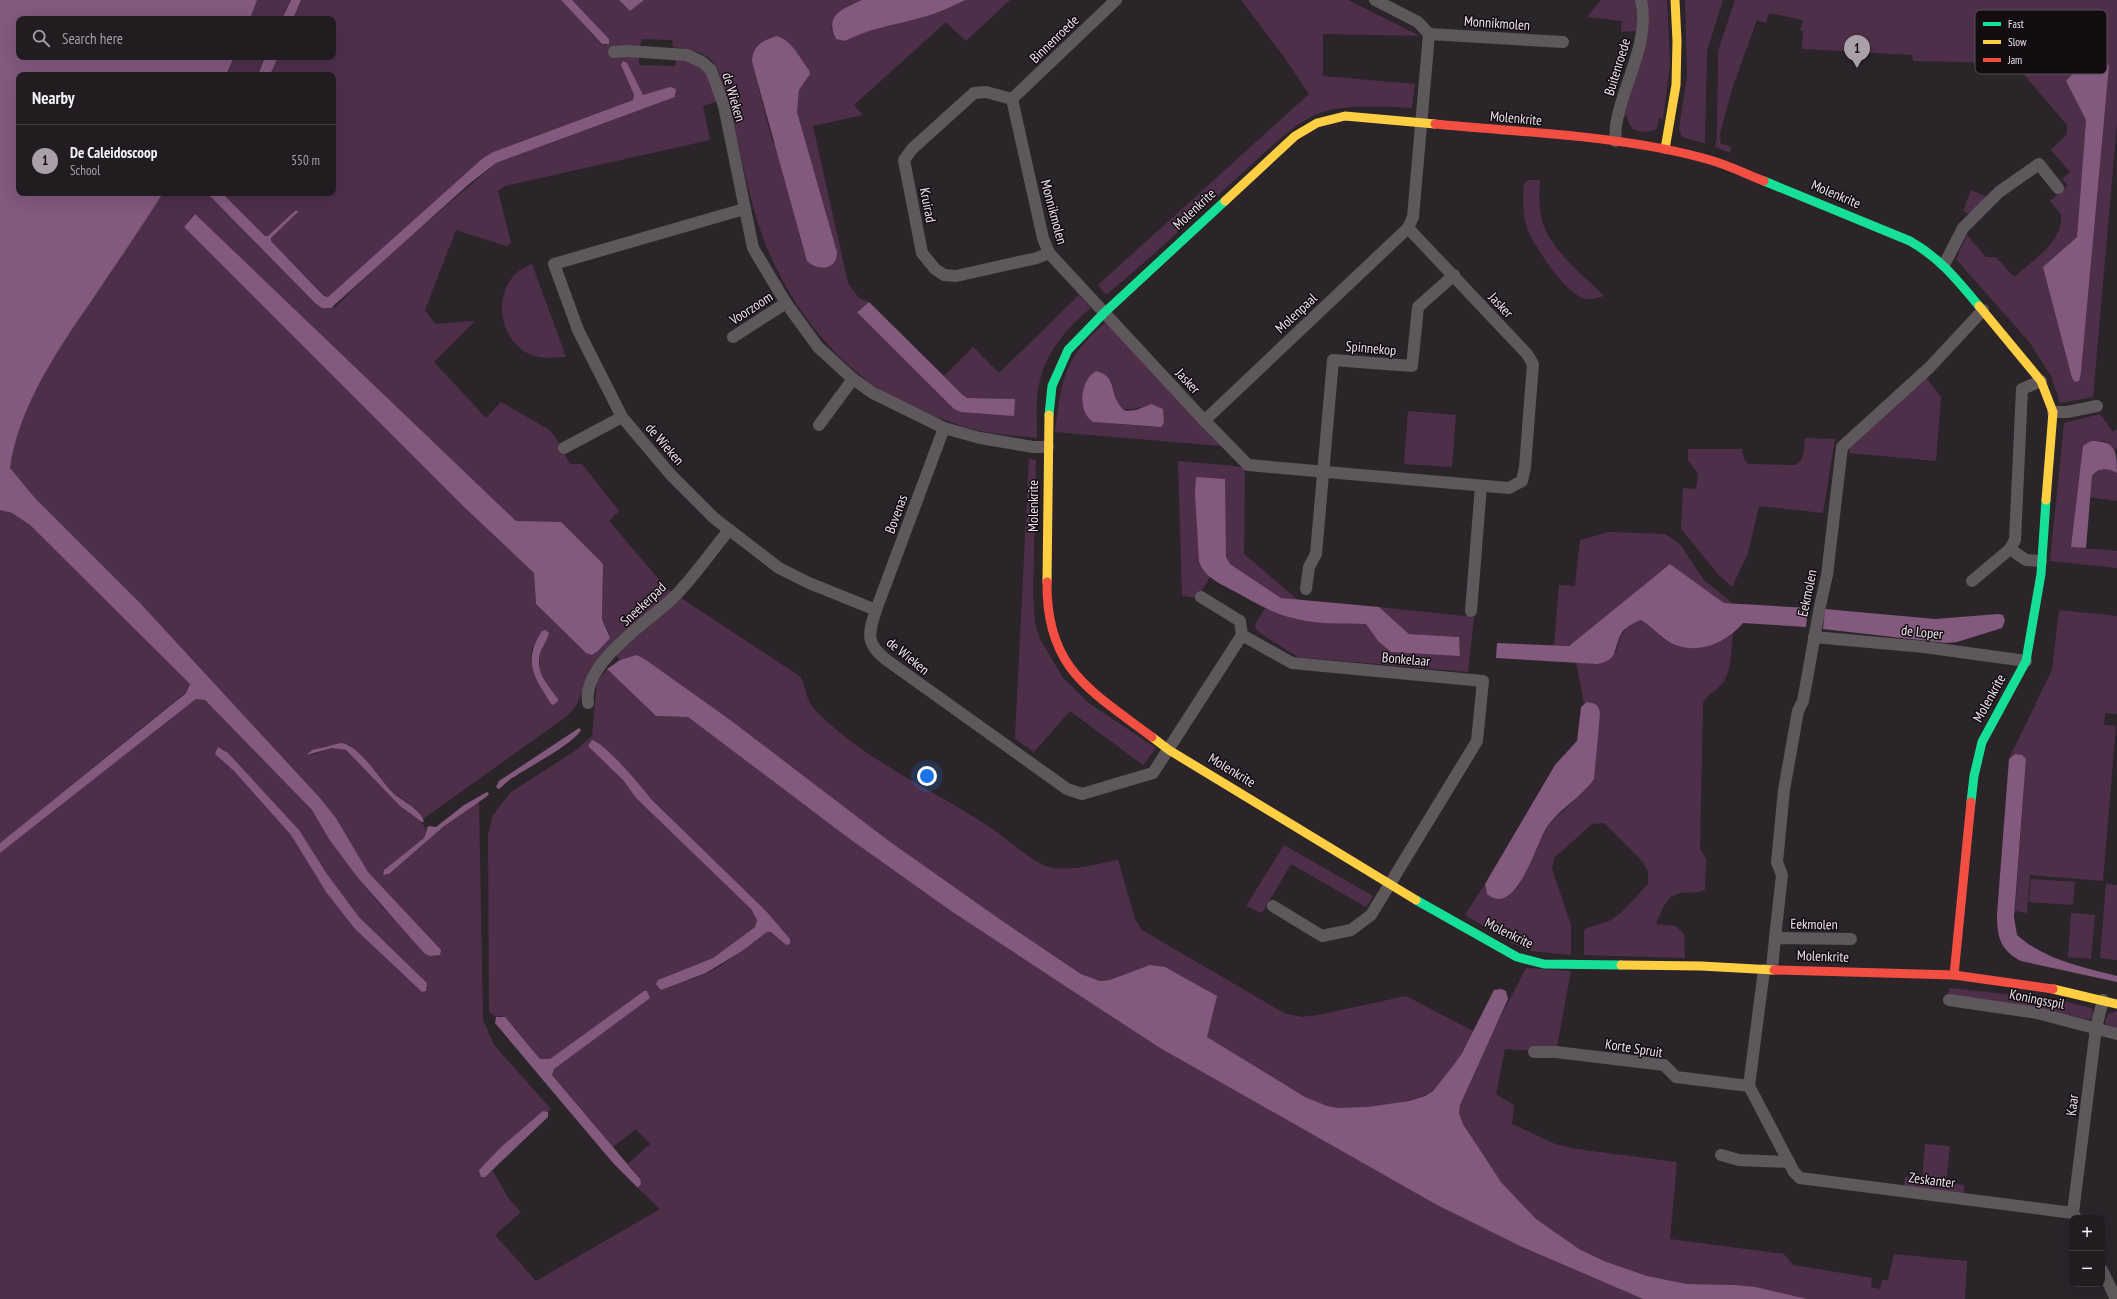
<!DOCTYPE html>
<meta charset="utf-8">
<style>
:root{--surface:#201c20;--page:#282529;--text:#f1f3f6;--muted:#a2a1a5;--line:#3d3a3e;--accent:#a9a1a7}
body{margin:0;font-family:"PT Sans Narrow",sans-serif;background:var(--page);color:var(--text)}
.controls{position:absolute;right:12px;bottom:12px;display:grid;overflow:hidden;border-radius:8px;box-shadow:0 4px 16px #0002}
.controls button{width:36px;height:36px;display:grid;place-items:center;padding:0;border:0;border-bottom:1px solid var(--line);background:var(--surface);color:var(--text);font:20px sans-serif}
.you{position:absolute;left:927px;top:776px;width:14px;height:14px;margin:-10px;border:3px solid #fff;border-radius:50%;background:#1a73e8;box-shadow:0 0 0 6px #1a73e833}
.badge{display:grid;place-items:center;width:26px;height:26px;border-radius:50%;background:var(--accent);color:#111;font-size:13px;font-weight:700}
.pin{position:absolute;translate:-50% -33px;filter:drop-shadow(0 1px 2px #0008)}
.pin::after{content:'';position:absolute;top:21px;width:14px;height:12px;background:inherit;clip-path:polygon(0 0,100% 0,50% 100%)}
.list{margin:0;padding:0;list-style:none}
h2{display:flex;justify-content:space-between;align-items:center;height:52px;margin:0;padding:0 16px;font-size:17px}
h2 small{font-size:13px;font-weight:400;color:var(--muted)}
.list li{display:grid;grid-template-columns:26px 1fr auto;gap:12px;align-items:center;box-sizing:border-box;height:72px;padding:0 16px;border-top:1px solid var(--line)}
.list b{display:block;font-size:15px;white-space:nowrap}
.list p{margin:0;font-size:13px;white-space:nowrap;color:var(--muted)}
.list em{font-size:13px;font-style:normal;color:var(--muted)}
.icon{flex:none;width:22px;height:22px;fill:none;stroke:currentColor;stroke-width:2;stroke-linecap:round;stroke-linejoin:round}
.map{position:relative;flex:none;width:2117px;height:1299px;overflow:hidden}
.search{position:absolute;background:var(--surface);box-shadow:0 4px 16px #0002;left:16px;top:16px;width:320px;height:44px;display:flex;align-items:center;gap:10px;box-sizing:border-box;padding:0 14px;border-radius:8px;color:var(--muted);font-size:15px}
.panel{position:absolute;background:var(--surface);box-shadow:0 4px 16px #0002;left:16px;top:72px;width:320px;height:124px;border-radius:8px}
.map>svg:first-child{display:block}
.green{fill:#4e2f4a;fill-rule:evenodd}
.water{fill:#83597d}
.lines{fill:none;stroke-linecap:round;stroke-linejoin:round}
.street{stroke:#5e585c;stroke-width:12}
.fast{stroke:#16e098;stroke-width:9}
.slow{stroke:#ffcf43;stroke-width:9}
.jam{stroke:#f24e42;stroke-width:9}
.labels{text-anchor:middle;stroke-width:3;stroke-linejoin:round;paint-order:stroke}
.street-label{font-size:14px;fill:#ede4eb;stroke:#130d12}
.key{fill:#130d12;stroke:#544e53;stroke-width:1}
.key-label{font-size:11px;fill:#ede4eb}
</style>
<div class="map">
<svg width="2117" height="1299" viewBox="0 0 2117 1299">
<rect width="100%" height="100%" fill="#2b252a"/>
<g class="green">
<polygon points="257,0 291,0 282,19 250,19"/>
<path d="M301,0h260l40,44 5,1 3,-6 -37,-39h47l11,11 14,-11h220l-26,13 -7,15 5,11 9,2 17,-8 54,-14 31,-10 18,-9h45l-44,41 -20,-19 -92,83 9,10 -50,11 35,157 11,15 10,4 -12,9 97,98 61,-10 -48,-1 -23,-22 29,-29 26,26 80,-78 12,13c-23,18 -44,43 -51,72 -5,18 -3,39 -3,58 -25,-3 -51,-4 -75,-12 -23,-8 -48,-17 -70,-29 -69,-40 -119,-115 -139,-191 -10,-37 -17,-74 -28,-111 -3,-9 -4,-22 -9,-29 -9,-15 -27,-16 -43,-19l-1,-7 -30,-1 -2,7h-22l21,10v9l36,1 1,-7 16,2 17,15 9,25 -15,5 7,34 -205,46 -7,5 13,52 -5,3 -50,-16 -31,80 10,14 40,-3 -41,41 52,56 15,-16 47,27 8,9 14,26h12l37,47 -10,10 53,62 10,9 -82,82 -14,32 -9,10 -144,103 -5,-8 -27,-20 -42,-47 -28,3 -13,9 24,-8 14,2 54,56 20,14 6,9 -2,9 -40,32 -1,5 6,-1 54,-47 36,-26 4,219 11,25 57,64 -3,3h-5l-42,35 -22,23 5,7 8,-7 17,29 12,13 -26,23 41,46 124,-72 -22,-21 2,-1v-8l-12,-15 22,-20 -14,-15 -23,18 -61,-72 2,-6 93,-78h-3l-94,68h-10l-26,-32 -12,-11 -6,1 -7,-5 -1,-178 5,-19 18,-23 64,-41 17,-15 5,-54 10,-13 49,47 32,1 159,120 104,74 209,137 277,157 83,41 123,53h-1643v-446l196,-154 9,1 107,110 46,68 25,30 52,48 -67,-84 -32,-54 -16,-20 -179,-194 -106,-106 -25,-30c9,-63 48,-119 84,-171 23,-34 47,-69 69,-104h44l108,110 20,4 54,-52 107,-92 179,-66 2,-3 -34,1 -22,-30 13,30 -1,5 -140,52 -10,6 -151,137 -6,2 -55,-56v-3l26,-25 -29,23h-3l-43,-43h111v-118h-63l8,-18h55v-38h-40zM771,37l38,33 -1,7 -9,13 -2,22 40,140 -65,-112 -20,-78c0,-14 7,-19 19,-25zM194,214l322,307 87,42 -1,56 7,14 -23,20 -50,-49 -2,-31 -71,-67 -279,-279zM549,634l-9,20 -1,15 8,15 7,21 -3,-1c-9,-15 -28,-42 -17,-59 3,-4 11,-8 15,-11zM595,741l45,44 11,14 116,113 23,27 -4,6 -15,-13h-4c-26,17 -52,44 -84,49 -8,1 -17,0 -25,-1l55,-22 42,-31 2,-7 -6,-11 -115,-111 -13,-18 -16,-17zM223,749l76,81 28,44 32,43 68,66 -1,8 -4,1 -67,-63 -29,-37 -35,-57 -57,-64 -19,-17z"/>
<path d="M1241,0h107l72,36 -97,-2v42l92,8 -3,24c-28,-1 -71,-5 -97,7 -25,11 -56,43 -77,62 -44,40 -86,80 -132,118l-8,-10 211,-191 -25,-37z"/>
<polygon points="1601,0 1635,0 1637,31 1621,32 1622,21 1587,17"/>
<path d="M1644,0h23l3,64 -7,55 -4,-1 -2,10c-5,5 -19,5 -25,0 -3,-3 -4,-8 -5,-12l-4,1 25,-86z"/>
<polygon points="1685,0 1723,0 1707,51 1705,143 1703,143 1682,137 1679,129 1687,76"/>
<path d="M1735,0h382v123l-24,274 -33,6 -9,-27 -21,-33 -74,-84 11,-24 19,22h10l18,20c19,-17 50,-35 47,-63l-11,-13 18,-16 -6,-6 8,-7 -19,-22 16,-16v-9l-53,-62 -101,-2 -1,-6 -110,-6 1,-18h-3l3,-11 -34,-7 -3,10 -9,-3 -24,66 -14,51 2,1 -1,5 11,4 -1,6 -15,-6 2,-10 1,-86zM2094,55c8,1 11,3 15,11l-28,306 -38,-105 34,-30 9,-117 -20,-39 22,-24z"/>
<polygon points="234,57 265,57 258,75 226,75"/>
<path d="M1528,180h12c-1,12 -1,25 1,37 6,30 42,58 63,79 -7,2 -14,5 -21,2 -18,-6 -47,-49 -54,-66 -7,-14 -6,-33 -5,-48z"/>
<polygon points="1971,190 1987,197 1970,214 1963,211"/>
<path d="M532,264l34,93c-9,0 -22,2 -31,-1 -32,-9 -43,-53 -23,-78 5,-7 13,-11 20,-14z"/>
<path d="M1106,322l116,124 -167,-14c4,-29 6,-63 27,-86 7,-9 16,-17 24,-24zM1096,371c34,7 0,54 55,33l3,23 -61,-5 -5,-4z"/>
<polygon points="1926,377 1941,397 1936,461 1849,453 1850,443"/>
<polygon points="1408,411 1456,415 1452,467 1404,464"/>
<polygon points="2100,414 2113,432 2117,429 2117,448 2114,450 2104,441 2091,441 2071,547 2117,551 2117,568 2050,561 2064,423"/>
<path d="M1805,438l30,1 -12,74 -64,-7 -11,47 -16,34 -14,-13 -37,-45 2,-41 13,1 2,-15 -10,-14v-11h54l2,10 4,5 47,1c10,-5 9,-16 10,-27z"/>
<polygon points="1029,459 1036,460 1033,594 1035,623 1040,639 1063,678 1090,704 1156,748 1143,765 1070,711 1034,752 1015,739"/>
<polygon points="1178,461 1245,467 1244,554 1298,600 1281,598 1230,564 1226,557 1201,569 1210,577 1197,598 1182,596"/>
<polygon points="2101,469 2108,469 2117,473 2117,501 2090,497 2092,476"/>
<polygon points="0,510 12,513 30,525 190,684 186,692 0,843"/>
<polygon points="1608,532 1665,534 1680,544 1703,579 1732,603 1724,603 1670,564 1569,646 1554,645 1559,585 1575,586 1580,540"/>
<path d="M681,598l120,79c7,17 4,24 18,37 50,49 115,76 172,114 12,8 43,35 55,38 22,7 50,-2 72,-6l17,59 7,11 142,83 17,4 17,-2 88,-19 67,35c-11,21 -23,46 -41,60 -15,12 -76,20 -95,17 -12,-2 -22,-6 -32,-11l-195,-117 -10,1 -19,-7 -80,-54 -112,-79 -156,-119 -102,-65 -11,3 -4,-5z"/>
<polygon points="1379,607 1474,617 1468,672 1298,657 1264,636 1256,629 1255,624 1265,608 1312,622 1366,624 1378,641 1460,655 1458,637 1409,634"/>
<polygon points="2059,610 2117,616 2117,714 2105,713 2104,725 2116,726 2103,881 2030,875 2027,913 2015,911 2026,759 2015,754 2009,759 2052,670"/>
<path d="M1641,620c7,4 13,11 19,16 25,19 48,13 73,-2 -2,14 -1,34 -9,47 -6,10 -15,11 -21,22l-3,145 6,11 -1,31c-11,4 -19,1 -28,4 -12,4 -16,19 -21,30l20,2 8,8 1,24 -101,-3v-25l3,-2 22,-7 13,-9 26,-28v-13l-5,-9 -39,-39 -12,1 -38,34 -2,11 19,56v30l-40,-4 -19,-8 -47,-28 20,-31v6l22,7 11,-10 31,-63 40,-37 11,-73c-1,-9 -7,-15 -16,-10l-8,-42 21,2 19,-12c4,-17 7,-25 25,-32z"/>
<polygon points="1284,845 1373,896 1366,907 1291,864 1262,913 1246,906"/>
<polygon points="2031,879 2075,882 2073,905 2029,902"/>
<polygon points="2106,884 2117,885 2117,960 2100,958"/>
<polygon points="2071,913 2095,915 2091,959 2068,957"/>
<polygon points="1526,968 1571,971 1556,1052 1505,1049 1496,1094 1514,1105 1512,1124 1555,1144 1576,1149 1677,1162 1670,1239 1784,1254 1793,1265 1872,1278 1871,1287 1880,1289 1882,1280 1888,1280 1894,1254 1967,1261 1965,1299 1807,1299 1735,1285 1687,1284 1647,1276 1604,1261 1579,1249 1536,1219 1501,1182 1463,1124 1459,1113 1460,1105 1489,1039"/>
<polygon points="1949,988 2055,999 2091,1008 2094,1014 2091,1019 2086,1019 2039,1008 1948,998"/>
<polygon points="2117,1011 2117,1028 2106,1024 2105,1021 2108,1014"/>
<polygon points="1925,1144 1950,1146 1946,1183 1964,1185 1964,1194 1904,1189 1905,1177 1922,1179"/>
</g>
<g class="water">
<path d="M0,0h257l-7,19h-231v38h215l-8,18h-207v118h144c-22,35 -46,70 -69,104 -35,51 -75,108 -84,171l25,30 106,106 179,194 16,20 32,54 73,78 -1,5 -10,1 -6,-3 -66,-75 -29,-39 -17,-29 -107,-110 -9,-1 -196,154v-10l186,-150 4,-9 -160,-159 -18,-12 -12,-3z"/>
<polygon points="291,0 301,0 293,19 282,19"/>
<polygon points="561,0 572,0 609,39 609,44 602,44"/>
<polygon points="619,0 644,0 630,11"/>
<path d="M862,0h103c-15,8 -32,15 -49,19 -25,7 -48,10 -71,22l-9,-2c-12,-25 7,-30 26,-39z"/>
<path d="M777,36c16,5 22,22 32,34l1,4 -11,16 -2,22 40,140c0,19 -19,19 -30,9l-55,-199c0,-16 10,-22 25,-26z"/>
<path d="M2094,55c8,1 11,3 15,11l-28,306 -2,9 -4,1 -3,-4 -29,-111 34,-30 9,-117 -20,-39 22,-24z"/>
<polygon points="265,57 278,57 270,75 258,75"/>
<polygon points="623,61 627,63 643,95 670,87 676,89 675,97 496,163 469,184 331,308 322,308 315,303 207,193 222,193 265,236 268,236 296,210 298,212 271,238 271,241 324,296 328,297 483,158 493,152 633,100 634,95 621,65"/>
<polygon points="195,214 516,521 561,522 603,564 602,619 610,638 598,651 592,655 586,653 536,604 534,573 463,506 184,227"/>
<polygon points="869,302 962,394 967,398 1015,399 1014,416 961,412 954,409 857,312"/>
<path d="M1096,371c24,5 11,28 30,40l10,-1 15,-6 12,5 1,14 -3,4 -68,-5c-16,-11 -13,-42 3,-51z"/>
<path d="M2091,441c25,0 26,10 26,32 -9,-5 -18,-6 -25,3l-6,72 -15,-1 12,-101z"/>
<path d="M1196,477l29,2 1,78 4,7 51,34 98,9 30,27 50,3 1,19 -69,-4 -13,-11 -12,-17c-24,-1 -49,1 -73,-6 -22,-5 -41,-17 -61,-28 -13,-7 -29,-14 -33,-29l-4,-68z"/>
<path d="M1670,564l54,39 84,5 -2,19 -63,-4c-17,20 -44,32 -70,21 -12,-6 -21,-17 -32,-24 -6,2 -17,8 -20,14 -8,15 -2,26 -24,30l-101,-6 1,-15 72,3z"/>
<polygon points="1825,609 1935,619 1998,614 2003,615 2005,621 2002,628 1957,642 1946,643 1823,629"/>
<path d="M546,630l3,3c-2,8 -7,14 -9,21 -5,18 8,31 18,45v2l-5,4 -2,-1c-17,-28 -29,-42 -9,-73z"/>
<polygon points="637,655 646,660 733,722 889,841 1001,920 1081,974 1100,981 1110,980 1150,965 1165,967 1217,996 1207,1037 1305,1097 1327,1106 1338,1108 1368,1107 1409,1101 1425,1096 1433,1091 1453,1066 1462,1053 1494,990 1501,989 1506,991 1508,999 1460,1105 1459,1113 1463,1124 1501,1182 1536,1219 1579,1249 1604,1261 1647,1276 1687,1284 1735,1285 1755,1287 1807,1299 1643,1299 1520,1246 1437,1205 1160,1048 1062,984 951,911 847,837 688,717 656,716 607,669 620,660"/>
<path d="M1587,702c9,1 12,3 13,12l-6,65c-12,18 -32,28 -45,45 -13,17 -32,95 -62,70l-2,-10 70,-119 22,-24 4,-34z"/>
<path d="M579,728l2,2c-9,15 -51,36 -67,47 -6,3 -10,8 -15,12l-3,-2 3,-6z"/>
<path d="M592,740c15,5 49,46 59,59l116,113 23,27v5l-4,1 -15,-13h-4l-25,19 -36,22 -45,17 -5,-6 2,-4 55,-22 42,-31 2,-7 -6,-11 -115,-111 -13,-18 -35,-34z"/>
<path d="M341,743c17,1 38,35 50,48 9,10 30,17 33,31h-2l-22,-16 -54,-56 -14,-2 -25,7 5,-5z"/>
<polygon points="218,747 228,753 299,830 327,874 359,917 427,983 426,991 422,992 355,929 326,892 291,835 234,771 215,754"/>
<path d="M2015,754l7,1 4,4 -12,158 3,18c28,25 65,32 100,41v6l-96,-21c-21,-11 -24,-24 -24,-47l12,-155z"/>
<polygon points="487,792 489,794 486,797 443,827 389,874 383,875 384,870 424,838 428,826 436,827 464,805"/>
<polygon points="644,991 647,991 650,998 554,1069 552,1075 640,1179 641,1184 638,1188 613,1163 495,1023 496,1017 505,1017 540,1059 550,1059"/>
<polygon points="543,1111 548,1112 548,1117 485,1177 481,1177 479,1170 501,1147"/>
</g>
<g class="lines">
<g class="street">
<polyline points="1375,0 1418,22 1429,34 1563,42"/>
<polyline points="614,52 627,51 687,55 702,62 711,70 724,106 753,248 786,303 818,347 853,379 873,393 944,428 980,438 1033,447 1048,447"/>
<polyline points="1012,99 1043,238 1049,253 1201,417 1248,465 1509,488 1522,481 1525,467 1533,364 1527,354 1408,228 1413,217 1429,34"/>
<polyline points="1012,99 986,92 974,93 912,149 904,160 922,253 935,269 944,275 956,276 1037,258 1049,253"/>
<polyline points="1012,99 1116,0"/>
<path d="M1615,141c1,-7 0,-14 2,-21 8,-41 33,-78 24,-120"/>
<polyline points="744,209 554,264 578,330 622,417 671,475 714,518 779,568 809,583 876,610"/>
<polyline points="1944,265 1963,228 1999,192 2039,164 2058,188"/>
<polyline points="733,337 786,303"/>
<polyline points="2053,412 2067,412 2097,406"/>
<polyline points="1204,421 1408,228"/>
<polyline points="819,425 853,379"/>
<path d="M944,428l-68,182c-8,24 -11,34 12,51l179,128 15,5 71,-21 89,-138 50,28 191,18 -6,60 -106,174 -20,15 -29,6 -49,-30"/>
<polyline points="564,448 622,417"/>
<polyline points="2010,549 2026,560 2041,561"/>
<polyline points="1972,581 2010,549 2015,540 2022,389 2041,381"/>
<polyline points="1306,589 1309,567 1316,554 1333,360 1412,366 1418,307 1454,275"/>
<polyline points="1201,597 1240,621 1242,635"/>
<polyline points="1471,611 1481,486"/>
<polyline points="1814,637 1924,647 2026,661"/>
<path d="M588,703c-6,-41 62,-82 88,-108 19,-20 35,-43 53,-65"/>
<polyline points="1775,938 1782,875 1777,862 1784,790 1798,711 1803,701 1820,606 1827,575 1842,447 1930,367 1983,310"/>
<polyline points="1772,969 1775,938 1851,939"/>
<polyline points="1764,970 1749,1086 1794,1172 1800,1178 2073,1213 2076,1218"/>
<polyline points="1949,1000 2037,1013 2117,1034"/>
<polyline points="1534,1052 1556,1052 1664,1065 1676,1077 1749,1086"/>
<polyline points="1721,1155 1739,1160 1789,1162"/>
<polyline points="2073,1213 2096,1028 2103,1000"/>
<polyline points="2102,1270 2116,1299"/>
</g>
<g class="fast">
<path d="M1764,181l146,60c30,17 47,39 69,65"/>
<polyline points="1049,415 1052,386 1068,350 1104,313 1225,201"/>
<polyline points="1971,802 1974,776 1982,742 2026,661 2041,574 2046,500"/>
<polyline points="1416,900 1517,957 1544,964 1621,965"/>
</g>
<g class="slow">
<polyline points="1665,149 1676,85 1677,41 1675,0"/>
<polyline points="1225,201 1295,136 1317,123 1345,116 1435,124"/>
<polyline points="1979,306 2041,381 2053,412 2046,500"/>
<polyline points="1047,582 1049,415"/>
<polyline points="1152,737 1169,750 1416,900"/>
<polyline points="1621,965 1701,966 1774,970"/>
<polyline points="2053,989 2117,1004"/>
</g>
<g class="jam">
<path d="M1435,124c90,9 188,11 275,36 18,5 36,14 54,21"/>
<path d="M1047,582c-1,87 43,108 105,155"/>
<polyline points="1774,970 1954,975 2053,989"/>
<polyline points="1954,975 1971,802"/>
</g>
</g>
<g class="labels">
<g class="street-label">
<text transform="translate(1497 23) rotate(4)" y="5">Monnikmolen</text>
<text transform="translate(1054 39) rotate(-44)" y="5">Binnenroede</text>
<text transform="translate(1617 67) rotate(-73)" y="5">Buitenroede</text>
<text transform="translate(734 97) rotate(74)" y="5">de Wieken</text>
<text transform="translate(1516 118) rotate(5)" y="5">Molenkrite</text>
<text transform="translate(1836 194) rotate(23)" y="5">Molenkrite</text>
<text transform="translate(928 205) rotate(79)" y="5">Kruirad</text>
<text transform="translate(1194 209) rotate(-43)" y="5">Molenkrite</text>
<text transform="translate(1054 212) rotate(75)" y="5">Monnikmolen</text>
<text transform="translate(1501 305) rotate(47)" y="5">Jasker</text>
<text transform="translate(751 308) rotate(-33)" y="5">Voorzoom</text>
<text transform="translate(1296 313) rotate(-43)" y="5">Molenpaal</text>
<text transform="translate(1371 348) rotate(5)" y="5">Spinnekop</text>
<text transform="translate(1188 381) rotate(47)" y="5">Jasker</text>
<text transform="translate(665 444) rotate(49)" y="5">de Wieken</text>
<text transform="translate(1033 506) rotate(-90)" y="5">Molenkrite</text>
<text transform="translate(896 514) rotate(-70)" y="5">Bovenas</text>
<text transform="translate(1807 593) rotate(-78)" y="5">Eekmolen</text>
<text transform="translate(643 604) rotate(-43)" y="5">Sneekerpad</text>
<text transform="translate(1922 632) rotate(6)" y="5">de Loper</text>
<text transform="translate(908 656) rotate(39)" y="5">de Wieken</text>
<text transform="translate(1406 659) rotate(5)" y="5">Bonkelaar</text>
<text transform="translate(1989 698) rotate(-61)" y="5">Molenkrite</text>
<text transform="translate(1232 770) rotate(31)" y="5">Molenkrite</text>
<text transform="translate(1814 924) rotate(1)" y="5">Eekmolen</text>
<text transform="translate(1509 933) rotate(26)" y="5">Molenkrite</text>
<text transform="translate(1823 956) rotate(2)" y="5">Molenkrite</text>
<text transform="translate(2037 999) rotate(11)" y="5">Koningsspil</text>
<text transform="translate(1634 1048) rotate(9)" y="5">Korte Spruit</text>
<text transform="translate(2072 1105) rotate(-83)" y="5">Kaar</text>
<text transform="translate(1932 1180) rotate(7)" y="5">Zeskanter</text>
</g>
</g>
<rect x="1975" y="10" width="132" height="64" rx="6" class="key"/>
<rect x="1983" y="22" width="18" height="4" fill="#16e098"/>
<rect x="1983" y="40" width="18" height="4" fill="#ffcf43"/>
<rect x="1983" y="58" width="18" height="4" fill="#f24e42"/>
<g class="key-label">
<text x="2008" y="28">Fast</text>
<text x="2008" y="46">Slow</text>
<text x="2008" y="64">Jam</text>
</g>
</svg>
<div class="controls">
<button>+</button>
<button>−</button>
</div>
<div class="you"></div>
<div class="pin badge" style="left:1857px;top:68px">1</div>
<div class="search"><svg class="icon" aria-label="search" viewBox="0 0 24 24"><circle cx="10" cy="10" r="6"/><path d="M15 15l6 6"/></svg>Search here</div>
<section class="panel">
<h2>Nearby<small></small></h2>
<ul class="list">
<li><span class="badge">1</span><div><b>De Caleidoscoop</b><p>School</p></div><em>550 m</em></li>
</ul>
</section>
</div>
